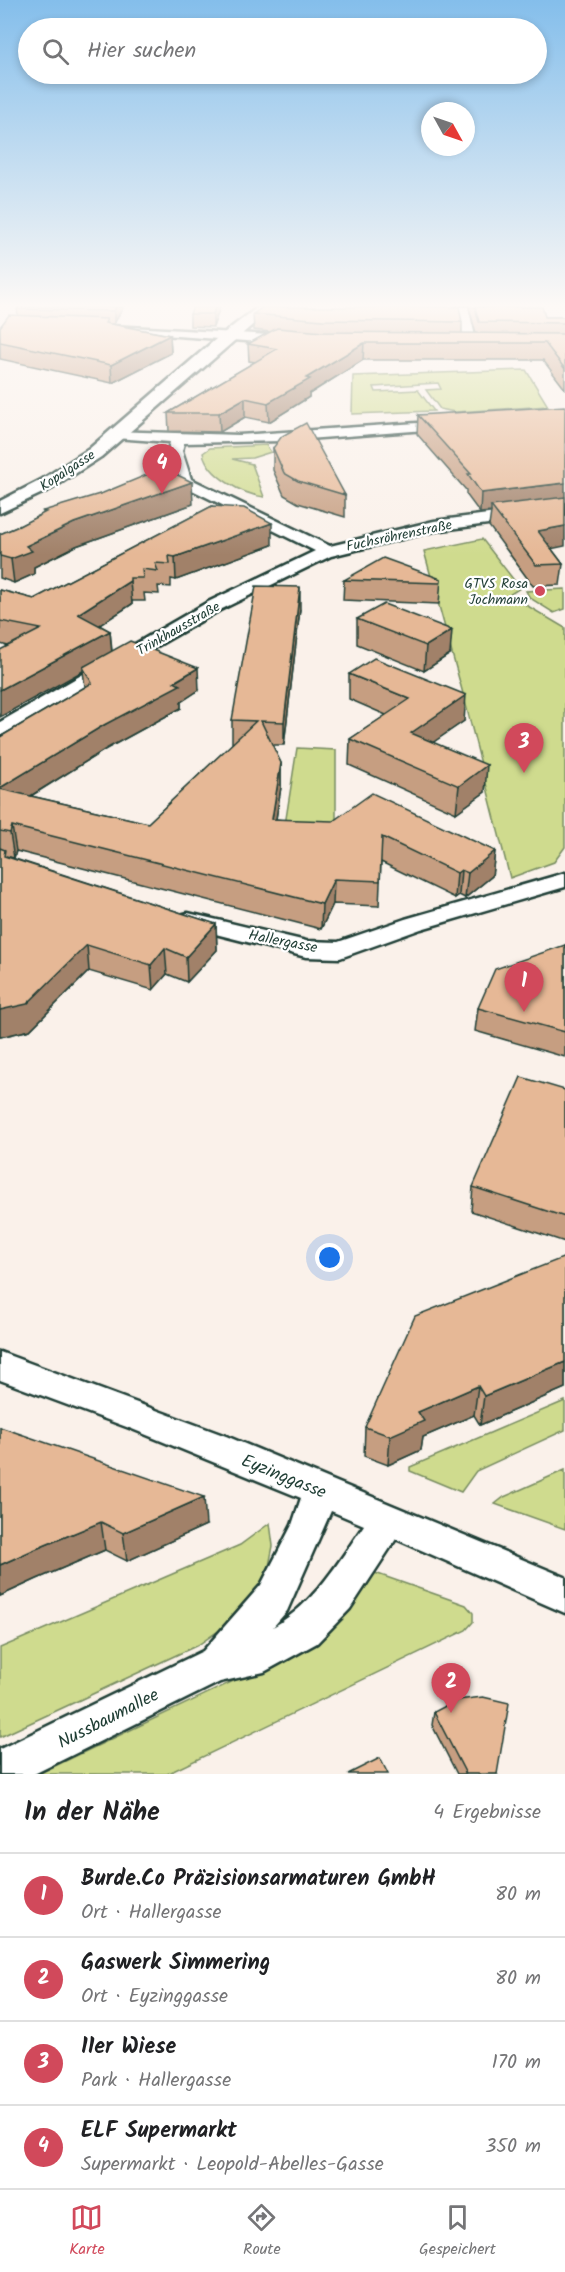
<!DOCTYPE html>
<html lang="de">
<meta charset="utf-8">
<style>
:root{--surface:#fff;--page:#f6f6f6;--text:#202124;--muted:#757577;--line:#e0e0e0;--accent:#d1495b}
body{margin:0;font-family:Kalam,sans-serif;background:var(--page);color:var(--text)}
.compass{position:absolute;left:421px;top:102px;width:54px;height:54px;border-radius:50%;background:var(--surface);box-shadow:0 3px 9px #0003;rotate:130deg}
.you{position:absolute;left:330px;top:1258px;width:21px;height:21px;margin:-15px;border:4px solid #fff;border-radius:50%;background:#1a73e8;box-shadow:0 0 0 9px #1a73e833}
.badge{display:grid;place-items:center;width:39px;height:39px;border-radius:50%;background:var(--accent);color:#fff;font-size:20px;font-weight:700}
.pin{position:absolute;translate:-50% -50px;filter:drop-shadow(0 2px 3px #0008)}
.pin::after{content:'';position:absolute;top:32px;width:21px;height:18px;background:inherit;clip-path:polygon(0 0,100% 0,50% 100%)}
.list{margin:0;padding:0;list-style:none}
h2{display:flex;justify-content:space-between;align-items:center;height:78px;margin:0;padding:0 24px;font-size:26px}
h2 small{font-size:20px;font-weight:400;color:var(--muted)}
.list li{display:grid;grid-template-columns:39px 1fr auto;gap:18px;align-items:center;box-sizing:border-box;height:84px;padding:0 24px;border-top:2px solid var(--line)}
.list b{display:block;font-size:22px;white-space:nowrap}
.list p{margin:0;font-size:20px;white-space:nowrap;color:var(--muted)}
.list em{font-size:20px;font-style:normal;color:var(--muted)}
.icon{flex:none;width:33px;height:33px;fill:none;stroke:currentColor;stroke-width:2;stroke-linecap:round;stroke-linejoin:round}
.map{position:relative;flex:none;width:565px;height:1774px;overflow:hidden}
.search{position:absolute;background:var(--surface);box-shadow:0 3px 9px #0003;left:18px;right:18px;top:18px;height:66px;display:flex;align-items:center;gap:15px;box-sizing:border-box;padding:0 21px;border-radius:33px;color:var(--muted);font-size:22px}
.sheet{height:414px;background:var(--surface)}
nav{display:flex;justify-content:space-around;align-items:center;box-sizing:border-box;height:84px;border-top:2px solid var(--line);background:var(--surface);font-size:16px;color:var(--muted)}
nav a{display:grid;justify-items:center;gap:3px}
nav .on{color:var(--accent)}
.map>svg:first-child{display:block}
.green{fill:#cfdb8e;stroke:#778c61;stroke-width:1.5}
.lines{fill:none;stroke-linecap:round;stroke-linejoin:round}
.minor-casing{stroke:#1f3d34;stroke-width:5}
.tertiary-casing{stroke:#1f3d34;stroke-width:5}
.minor{fill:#fff;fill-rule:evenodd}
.tertiary{fill:#fff;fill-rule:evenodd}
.wall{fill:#c69e81;stroke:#1f3d34;stroke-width:1.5}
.shaded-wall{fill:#a18169;stroke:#1f3d34;stroke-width:1.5}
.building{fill:#e6b896;stroke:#1f3d34;stroke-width:1.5}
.poi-dot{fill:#d1495b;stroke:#fff;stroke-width:2}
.labels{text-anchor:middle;stroke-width:4.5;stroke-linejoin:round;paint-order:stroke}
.far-street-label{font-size:14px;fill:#1f3d34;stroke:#fff}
.far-poi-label{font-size:14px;fill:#1f3d34;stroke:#fff;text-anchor:end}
.street-label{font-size:15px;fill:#1f3d34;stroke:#fff}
.near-street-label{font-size:18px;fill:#1f3d34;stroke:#fff}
</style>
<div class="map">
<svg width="565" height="1774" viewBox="0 0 565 1774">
<rect width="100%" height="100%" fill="#faf1ea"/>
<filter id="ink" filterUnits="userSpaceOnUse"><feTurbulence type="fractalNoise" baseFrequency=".0167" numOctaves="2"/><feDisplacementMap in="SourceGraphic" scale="12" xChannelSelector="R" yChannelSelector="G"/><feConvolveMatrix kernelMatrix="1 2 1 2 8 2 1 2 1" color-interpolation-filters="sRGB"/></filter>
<g filter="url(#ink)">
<g class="green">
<polygon points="526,370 548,406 455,412 440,409 426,390 441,389 438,383 374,387 376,392 418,390 434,411 352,414 353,376"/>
<path d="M266,445l5,7 -19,6 -20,1 20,5 12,33c-22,-3 -56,-21 -61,-44l7,-5z"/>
<polygon points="482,539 520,588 509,595 565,628 565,847 554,862 510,878 465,701 424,551"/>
<polygon points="565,589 565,609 554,613 530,598 526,591"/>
<polygon points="297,748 336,750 336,828 285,825"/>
<polygon points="565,1401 565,1430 476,1471 461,1492 410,1471 410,1467"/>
<polygon points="565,1470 565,1529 495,1504 504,1497"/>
<polygon points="270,1523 273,1546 265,1586 234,1620 198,1645 0,1737 0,1648 240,1545"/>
<polygon points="375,1573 466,1605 473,1613 473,1622 466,1630 167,1774 38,1774 305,1647 362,1582"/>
</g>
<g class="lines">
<defs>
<g id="minor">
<polygon points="456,307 468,307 477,344 475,347 465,344"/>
<polygon points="112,326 289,336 295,340 289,344 108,331 108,327"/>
<polygon points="447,421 452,422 452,428 281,441 184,443 182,451 191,479 330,546 434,521 565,504 565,514 434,531 331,556 220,610 0,736 0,722 208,602 315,551 180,484 168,451 170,442 115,438 110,437 110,431 239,435"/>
<polygon points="565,873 565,887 421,929 340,958 306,957 180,925 176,920 180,915 188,913 306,941 338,942 405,919"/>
<path d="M0,1352l226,84 339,141v36l-169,-74 -46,70 -33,34 -53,29 -44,10 -186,92h-34v-25l203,-98 58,-66 31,-60 9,-27 -169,-69 -132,-49zM331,1511l33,14c-26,38 -50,79 -91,102l14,-16z"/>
</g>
<polygon id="tertiary" points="258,307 273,307 101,457 53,488 0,513 0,501 41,480 89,449 216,339"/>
</defs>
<use href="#minor" class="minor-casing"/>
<use href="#tertiary" class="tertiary-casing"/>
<use href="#minor" class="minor"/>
<use href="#tertiary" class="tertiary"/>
</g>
<g class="wall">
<polygon points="18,307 123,307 114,324 111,324 170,335 171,353 112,383 0,359 0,327 18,315 17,309"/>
<polygon points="220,307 213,327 190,326 190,314"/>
<polygon points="469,307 542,307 545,317 565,317 565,389 543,360 363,360 309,394 309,397 269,422 245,417 220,432 169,431 168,413 255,362 249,361 248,344 270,332 254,330 253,314 462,322 462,334 476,334"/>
<polygon points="418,415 551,548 563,564 560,585 533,586 489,526 491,512 480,513 466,494 466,490 417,434"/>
<polygon points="273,448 345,495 345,517 298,503 284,495 273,470"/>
<polygon points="193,504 76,546 34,567 34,574 14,583 0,578 0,534 19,526 43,514 43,511"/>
<polygon points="212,506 272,545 176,580 171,579 171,587 158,586 159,594 144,593 145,601 132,601 132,604 99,625 110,631 112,651 199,690 181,702 181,708 106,749 31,796 148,823 232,744 232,720 300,609 284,745 272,745 281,763 281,787 276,819 495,851 492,876 465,898 459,895 455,898 381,862 379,906 333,904 321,929 16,851 14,858 6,856 216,924 217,950 187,982 167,974 153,990 89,971 30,1030 0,1037 0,737 85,687 83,671 8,646 0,644 0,590 34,599"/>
<polygon points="441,579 439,604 343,600 344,580"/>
<polygon points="357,619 450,654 424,671 357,644"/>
<polygon points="349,674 464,721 433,742 485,792 456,813 349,765 350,739 386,715 349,699"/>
<polygon points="565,945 565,1057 475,1031 478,1008"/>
<polygon points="565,1090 565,1242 471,1211 473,1187"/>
<polygon points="565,1257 565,1388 480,1425 474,1415 423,1437 421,1450 388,1465 364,1456 365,1427"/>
<polygon points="0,1427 206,1525 127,1561 105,1550 37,1579 0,1596"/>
<polygon points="434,1712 497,1774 457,1774 432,1725"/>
</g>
<g class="shaded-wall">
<polygon points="116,307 123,307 114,324 114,311"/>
<polygon points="215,307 220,307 213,327 213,314"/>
<polygon points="170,335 171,353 112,383 111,365"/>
<polygon points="364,343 363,360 309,394 309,397 269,422 268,403 306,378"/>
<polygon points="245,398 245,417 220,432 219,413"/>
<polygon points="192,482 193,504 76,546 34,567 34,574 14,583 11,559 26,546 74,523"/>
<polygon points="565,483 565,502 491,506 491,512 480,513 481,493"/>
<polygon points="272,523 272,545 176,580 175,557"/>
<polygon points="565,526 565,546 536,552 538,531"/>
<polygon points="130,581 132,604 80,638 78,614"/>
<polygon points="300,587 300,609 284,745 284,722"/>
<polygon points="452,630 450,654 424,671 426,646"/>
<polygon points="110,631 112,655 83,667 83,671 0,717 0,690"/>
<polygon points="198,668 199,690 181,702 181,708 106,749 3,813 0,788"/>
<polygon points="466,695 464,721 409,759 411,733"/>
<polygon points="281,763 281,787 272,844 272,819"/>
<polygon points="487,765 485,792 456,813 459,786"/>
<polygon points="12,826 16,851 14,858 10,833"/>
<polygon points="495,851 492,876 465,898 468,873"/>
<polygon points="461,870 459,895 455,898 457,873"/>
<polygon points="334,879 333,904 321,929 322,904"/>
<polygon points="216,924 217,950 187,982 186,957"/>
<polygon points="87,945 89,971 30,1030 0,1037 0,1010"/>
<polygon points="165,948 167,974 153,990 151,965"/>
<polygon points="565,1362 565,1388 480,1425 484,1396"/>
<polygon points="478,1386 474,1415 423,1437 421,1450 388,1465 390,1436 418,1412"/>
<polygon points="204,1497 206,1525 127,1561 123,1533"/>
<polygon points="101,1522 105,1550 37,1579 0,1596 0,1565 31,1551"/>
</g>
<g class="building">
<polygon points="18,307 116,307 114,311 17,309"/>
<polygon points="193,307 215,307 213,314 190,314"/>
<polygon points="263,307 459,307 462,322 323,320 253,314"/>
<polygon points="475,307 542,307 545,317 565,317 565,323 479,322"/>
<polygon points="9,315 107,319 105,323 170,335 111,365 0,342 0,327"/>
<polygon points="277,328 323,332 565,334 565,369 545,343 364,343 306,378 310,379 268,403 245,398 219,413 168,413 277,349 248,344"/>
<polygon points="565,406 565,483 481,493 468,474 471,474 418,415"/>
<polygon points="306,423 345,495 298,481 284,473 273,448 282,436"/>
<polygon points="163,468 192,482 74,523 26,546 32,551 11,559 0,556 0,534 19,526 46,512 43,511 103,493"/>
<polygon points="565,497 565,526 538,531 563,564 536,565 491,506"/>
<polygon points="212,506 244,508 272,523 175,557 169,556 170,564 155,563 158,571 142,569 143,578 130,578 130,581 78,614 110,631 0,690 0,650 41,629 0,621 0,590 34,599"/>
<polygon points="383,558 441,579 440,583 344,580"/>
<polygon points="256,586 300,587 284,722 261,721 281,763 272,819 333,821 372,793 495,851 468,873 461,870 457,873 382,837 380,881 334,879 322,904 12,826 10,833 0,831 0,789 148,823 256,721 232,720"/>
<polygon points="384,604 452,630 426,646 357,619"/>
<polygon points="130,641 198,668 174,682 180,685 104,725 0,788 0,737 92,683 83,667"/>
<polygon points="374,658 466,695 411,733 487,765 459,786 350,739 410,699 349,674"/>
<polygon points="0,848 5,850 4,856 216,924 186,957 165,948 151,965 87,945 27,1004 0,1010"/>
<polygon points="565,945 565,1032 478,1008 495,969"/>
<polygon points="521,1077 565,1090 565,1217 473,1187"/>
<polygon points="565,1257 565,1362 484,1396 478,1386 418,1412 424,1421 390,1436 365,1427 415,1316"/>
<polygon points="0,1427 204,1497 123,1533 101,1522 31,1551 0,1565"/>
<polygon points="483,1697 509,1703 497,1774 466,1774 434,1712 457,1700"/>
<polygon points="380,1758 388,1774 348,1774"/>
</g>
</g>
<linearGradient id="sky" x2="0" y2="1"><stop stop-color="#84beeb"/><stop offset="0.55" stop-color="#fdf9f6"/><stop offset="1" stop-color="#fdf9f6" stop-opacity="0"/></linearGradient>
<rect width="565" height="555" fill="url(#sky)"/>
<circle class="poi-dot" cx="540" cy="591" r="6"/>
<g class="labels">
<g class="far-street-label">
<text transform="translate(67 470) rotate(-33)" y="5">Kopalgasse</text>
<text transform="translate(399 535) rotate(-12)" y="5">Fuchsröhrenstraße</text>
<text transform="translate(178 628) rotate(-30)" y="5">Trinkhausstraße</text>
</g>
<g class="far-poi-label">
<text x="528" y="588">GTVS Rosa<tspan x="528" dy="16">Jochmann</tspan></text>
</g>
<g class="street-label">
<text transform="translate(283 941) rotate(11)" y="5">Hallergasse</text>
</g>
<g class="near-street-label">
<text transform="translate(284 1476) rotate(22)" y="6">Eyzinggasse</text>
<text transform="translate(108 1718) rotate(-27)" y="6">Nussbaumallee</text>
</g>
</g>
</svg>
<svg class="compass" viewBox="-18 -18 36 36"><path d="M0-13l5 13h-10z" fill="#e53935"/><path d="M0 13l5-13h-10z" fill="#757577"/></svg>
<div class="you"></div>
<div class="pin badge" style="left:524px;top:1012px">1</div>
<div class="pin badge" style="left:451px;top:1713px">2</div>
<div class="pin badge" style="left:524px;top:773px">3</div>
<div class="pin badge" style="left:162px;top:494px">4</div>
<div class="search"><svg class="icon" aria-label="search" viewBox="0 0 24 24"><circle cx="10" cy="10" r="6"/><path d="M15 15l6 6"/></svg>Hier suchen</div>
</div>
<section class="sheet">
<h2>In der Nähe<small>4 Ergebnisse</small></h2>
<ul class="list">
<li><span class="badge">1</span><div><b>Burde.Co Präzisionsarmaturen GmbH</b><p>Ort · Hallergasse</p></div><em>80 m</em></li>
<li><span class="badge">2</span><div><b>Gaswerk Simmering</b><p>Ort · Eyzinggasse</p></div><em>80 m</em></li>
<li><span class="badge">3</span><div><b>11er Wiese</b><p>Park · Hallergasse</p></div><em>170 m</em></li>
<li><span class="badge">4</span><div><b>ELF Supermarkt</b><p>Supermarkt · Leopold-Abelles-Gasse</p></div><em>350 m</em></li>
</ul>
</section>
<nav>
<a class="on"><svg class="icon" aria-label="map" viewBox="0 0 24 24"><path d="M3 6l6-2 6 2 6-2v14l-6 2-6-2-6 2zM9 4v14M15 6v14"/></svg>Karte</a>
<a><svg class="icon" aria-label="directions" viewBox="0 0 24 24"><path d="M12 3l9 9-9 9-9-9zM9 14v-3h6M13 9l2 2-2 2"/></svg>Route</a>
<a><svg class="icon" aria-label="saved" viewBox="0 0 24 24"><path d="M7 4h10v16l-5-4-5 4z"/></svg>Gespeichert</a>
</nav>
